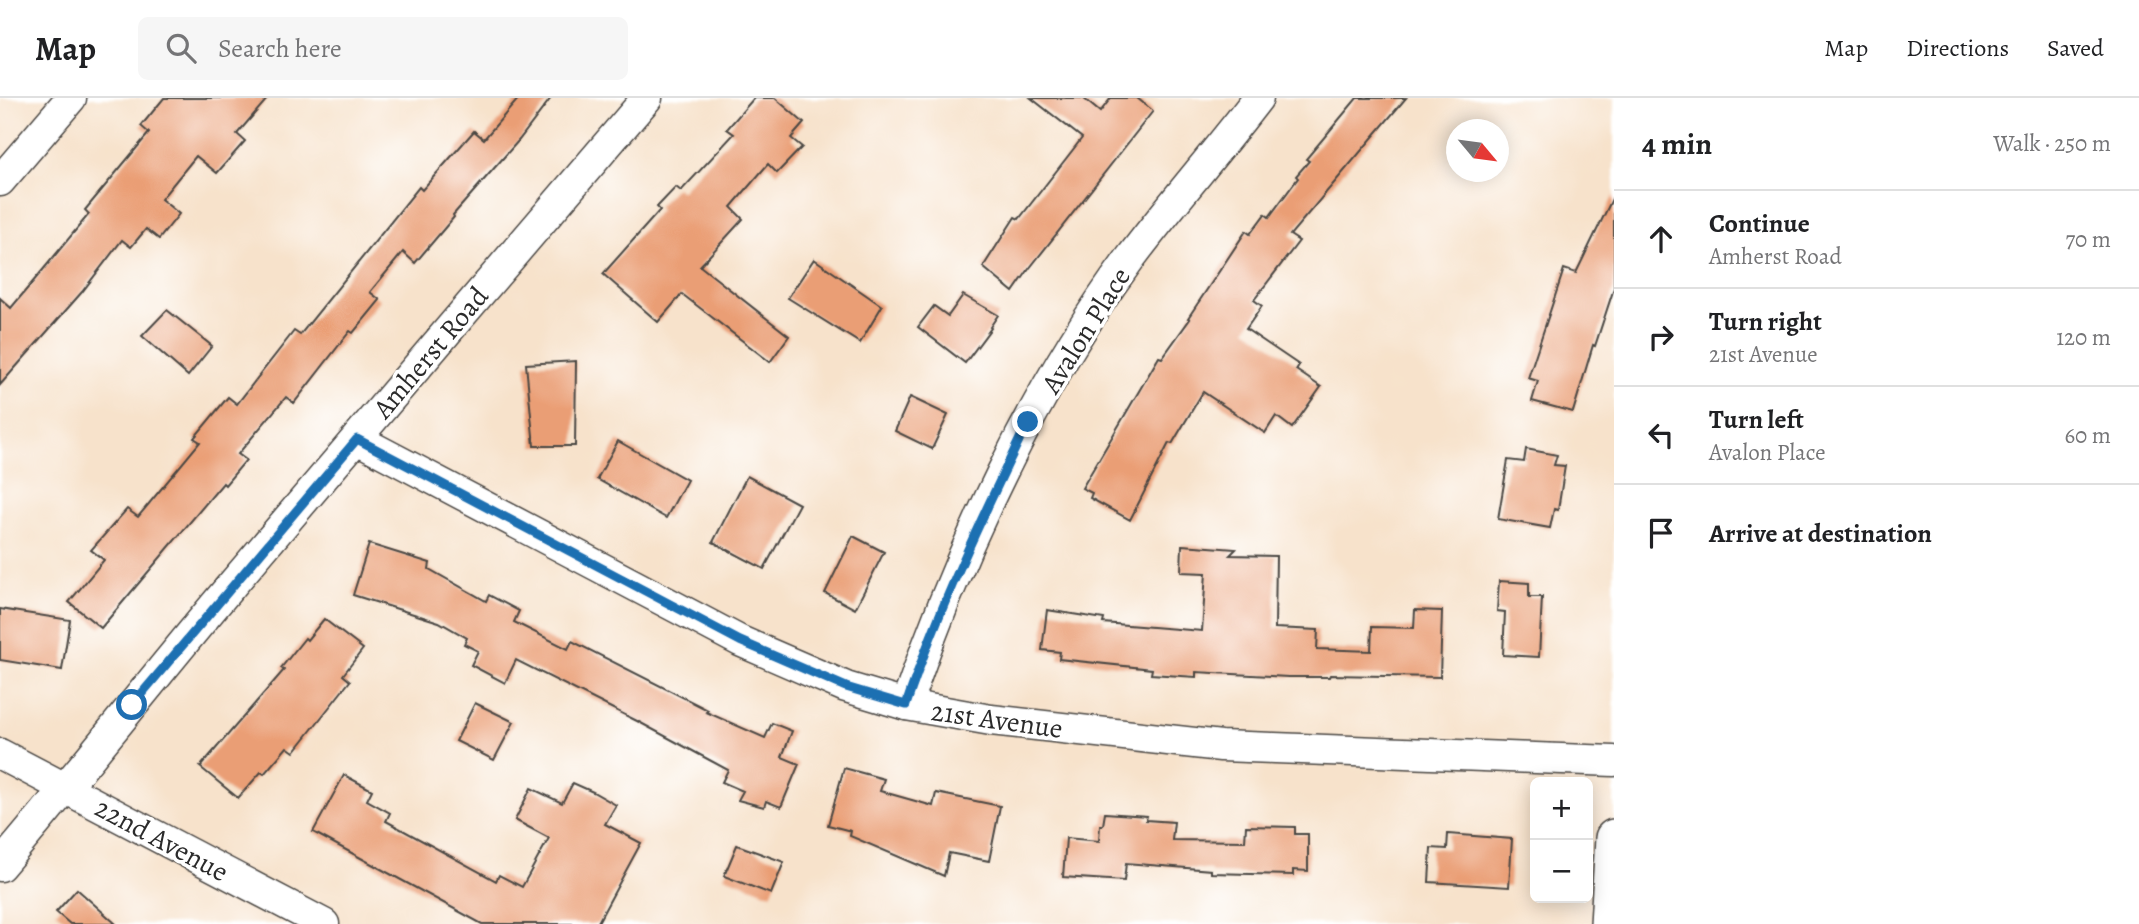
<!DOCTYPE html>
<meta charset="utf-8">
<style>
:root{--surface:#fff;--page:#f6f6f6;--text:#202124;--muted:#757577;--line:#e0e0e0}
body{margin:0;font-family:Alegreya,serif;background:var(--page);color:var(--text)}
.controls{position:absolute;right:21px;bottom:21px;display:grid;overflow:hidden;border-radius:10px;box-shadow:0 4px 18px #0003}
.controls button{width:63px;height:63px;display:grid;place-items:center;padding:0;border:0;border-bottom:2px solid var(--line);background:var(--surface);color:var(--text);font:35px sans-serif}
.compass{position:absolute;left:1446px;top:21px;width:63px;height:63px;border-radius:50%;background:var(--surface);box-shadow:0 4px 18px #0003;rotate:119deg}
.stop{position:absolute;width:21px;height:21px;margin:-16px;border:5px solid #1f6fb2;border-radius:50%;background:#fff}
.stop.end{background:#1f6fb2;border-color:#fff;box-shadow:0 2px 7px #0008}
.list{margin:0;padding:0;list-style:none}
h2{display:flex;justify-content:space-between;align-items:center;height:91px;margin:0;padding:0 28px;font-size:30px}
h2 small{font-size:23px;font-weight:400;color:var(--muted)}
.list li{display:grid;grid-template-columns:46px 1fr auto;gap:21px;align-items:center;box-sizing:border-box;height:98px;padding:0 28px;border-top:2px solid var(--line)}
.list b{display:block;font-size:26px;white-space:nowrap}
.list p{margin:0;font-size:23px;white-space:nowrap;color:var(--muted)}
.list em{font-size:23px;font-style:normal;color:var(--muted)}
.icon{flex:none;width:38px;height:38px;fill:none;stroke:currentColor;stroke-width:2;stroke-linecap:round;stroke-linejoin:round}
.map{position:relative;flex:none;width:1614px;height:826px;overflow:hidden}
header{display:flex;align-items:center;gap:42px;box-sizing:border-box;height:98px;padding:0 35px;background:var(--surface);border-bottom:2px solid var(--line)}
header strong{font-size:33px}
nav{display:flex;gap:38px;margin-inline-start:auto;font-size:24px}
.search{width:490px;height:63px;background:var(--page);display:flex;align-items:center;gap:18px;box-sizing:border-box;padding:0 24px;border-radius:10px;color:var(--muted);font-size:26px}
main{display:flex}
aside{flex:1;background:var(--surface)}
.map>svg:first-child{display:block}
.building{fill:#ea9e74}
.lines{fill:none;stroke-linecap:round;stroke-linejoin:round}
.minor-casing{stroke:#4a4643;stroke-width:33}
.tertiary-casing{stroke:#4a4643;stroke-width:40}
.minor{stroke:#fff;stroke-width:30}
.tertiary{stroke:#fff;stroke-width:37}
.route{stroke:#1f6fb2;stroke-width:9}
.labels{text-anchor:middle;stroke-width:7;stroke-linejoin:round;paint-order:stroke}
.street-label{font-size:28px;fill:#2b2b2b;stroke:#fff}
</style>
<header>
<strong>Map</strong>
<div class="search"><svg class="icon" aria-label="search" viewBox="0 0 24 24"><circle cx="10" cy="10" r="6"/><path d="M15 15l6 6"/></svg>Search here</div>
<nav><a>Map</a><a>Directions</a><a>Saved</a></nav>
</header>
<main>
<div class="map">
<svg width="1614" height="826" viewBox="0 0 1614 826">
<rect width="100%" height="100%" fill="#fff"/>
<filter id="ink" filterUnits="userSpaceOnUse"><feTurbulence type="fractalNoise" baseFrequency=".0143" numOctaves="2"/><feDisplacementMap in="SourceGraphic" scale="14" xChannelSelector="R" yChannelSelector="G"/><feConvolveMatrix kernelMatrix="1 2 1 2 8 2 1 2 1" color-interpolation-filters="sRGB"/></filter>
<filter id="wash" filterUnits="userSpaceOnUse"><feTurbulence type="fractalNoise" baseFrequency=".00686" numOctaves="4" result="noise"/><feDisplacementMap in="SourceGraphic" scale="28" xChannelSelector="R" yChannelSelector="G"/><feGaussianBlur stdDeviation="1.57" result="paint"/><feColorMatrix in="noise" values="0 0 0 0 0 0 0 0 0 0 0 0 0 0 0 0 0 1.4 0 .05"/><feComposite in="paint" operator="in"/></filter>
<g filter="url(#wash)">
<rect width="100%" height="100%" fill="#f7e2cb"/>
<g id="blocks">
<g class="building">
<polygon points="164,0 268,0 237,36 245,43 217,75 196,58 161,101 179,116 159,141 146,131 131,149 122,142 82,194 0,287 0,200 11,210 47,167 89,116 85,112 149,35 141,28"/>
<polygon points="519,0 551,0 519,42 453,117 454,119 415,165 403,154 370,194 380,202 353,235 350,233 294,305 286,299 238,356 246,362 225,387 223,385 101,530 69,504 104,462 91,452 127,411 138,419 200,344 194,340 228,299 237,306 294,233 300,237 419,89 422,92 474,33 484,41"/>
<polygon points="754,0 775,0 804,25 791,40 802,49 777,75 768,66 731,109 743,121 700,168 789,238 770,264 682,196 658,224 603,176 660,112 657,109 676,89 681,93 734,36 727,31"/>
<polygon points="1031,0 1083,0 1100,14 1111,0 1137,0 1153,13 1029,171 1013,194 983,169 1015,119 1019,121 1082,40"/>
<polygon points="1357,0 1406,0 1290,137 1299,143 1254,202 1262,208 1246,231 1299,267 1296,272 1321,289 1292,330 1276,318 1265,335 1203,294 1172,346 1169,345 1130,422 1090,400 1092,395 1082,390 1159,259 1162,260 1190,221 1188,220 1246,133 1250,136 1265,116 1269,119 1298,80 1296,78 1309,63 1306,61"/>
<polygon points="1614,97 1614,190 1595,248 1593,247 1573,314 1532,303 1538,283 1528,280 1564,171 1576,175"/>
<polygon points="814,161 882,208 860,245 788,200"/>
<polygon points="963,197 998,217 990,229 991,230 965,265 918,229 934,208 948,218"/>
<polygon points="167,212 212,248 188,278 142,238"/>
<polygon points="576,263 575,348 534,348 526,266"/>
<polygon points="910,299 948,317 932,351 895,333"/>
<polygon points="618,343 687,382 666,420 597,381"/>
<polygon points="1526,351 1557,357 1554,367 1565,368 1558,412 1554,411 1550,430 1498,421 1508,362 1524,364"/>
<polygon points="747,378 799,406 764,471 713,444"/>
<polygon points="853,438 884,454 855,511 825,495"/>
<polygon points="369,446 430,465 429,471 486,503 489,497 519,513 514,524 568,551 572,543 708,612 706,614 765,640 772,625 792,633 782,659 799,666 781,709 766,703 764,709 738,702 743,693 722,684 728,672 639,624 516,562 505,585 471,567 478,553 464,546 467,540 439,524 353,497"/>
<polygon points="1182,447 1236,451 1230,457 1276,458 1275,530 1318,532 1317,551 1371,553 1372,529 1414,530 1415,512 1442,513 1440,579 1330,577 1329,579 1288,579 1196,574 1196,579 1151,576 1152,571 1059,561 1060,554 1042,552 1047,512 1104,521 1103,525 1202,533 1206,475 1181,474"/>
<polygon points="1499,483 1529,485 1529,499 1542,499 1539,559 1503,557 1505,514 1497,513"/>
<polygon points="0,511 70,522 62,572 0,562"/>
<polygon points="324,521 363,551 343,577 350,583 294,654 287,649 264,676 261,674 238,700 200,669 284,572 281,570 305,540 307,542"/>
<polygon points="475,605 514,624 494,662 456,643"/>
<polygon points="844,670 884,681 880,693 933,708 936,695 1000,708 989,763 949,755 944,778 850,738 851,733 828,727"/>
<polygon points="344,677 372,692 367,702 390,715 386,723 496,783 499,777 522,789 549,740 515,722 531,690 562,705 573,685 593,694 616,707 605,726 641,745 597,826 482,826 313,734"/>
<polygon points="1105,715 1147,718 1146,722 1174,724 1172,742 1245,743 1246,728 1295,729 1295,736 1308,736 1308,773 1293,772 1293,777 1211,775 1211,772 1126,765 1124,783 1063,779 1066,740 1099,743 1100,727 1103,727"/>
<polygon points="1448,736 1512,741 1509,789 1429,784 1431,750 1447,751"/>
<polygon points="737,747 784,764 771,796 724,778"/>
<polygon points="77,791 116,826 70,826 56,814"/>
</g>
</g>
</g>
<g filter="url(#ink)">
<use href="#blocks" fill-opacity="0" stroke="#4a4643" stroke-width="2"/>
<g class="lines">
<defs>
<g id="minor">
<polyline points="0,83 71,0"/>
<polyline points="357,341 740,543 846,589 906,607 991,622 1221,648 1614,663"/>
<path d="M906,607c51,-150 129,-318 223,-445 41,-55 87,-107 129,-162"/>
<polyline points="0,656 324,826"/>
<path d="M0,768c77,-90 149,-183 225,-273 140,-166 281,-330 422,-495"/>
</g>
<polyline id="tertiary" points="1609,826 1614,740"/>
</defs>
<use href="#minor" class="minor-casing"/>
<use href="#tertiary" class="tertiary-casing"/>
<use href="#minor" class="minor"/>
<use href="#tertiary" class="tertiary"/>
</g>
</g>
<g class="lines" filter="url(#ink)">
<path class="route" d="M132,607l225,-266 383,202 106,46 60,18c33,-98 77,-190 122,-283"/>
</g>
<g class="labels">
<g class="street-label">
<text transform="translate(1085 232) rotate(-58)" y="10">Avalon Place</text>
<text transform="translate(430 254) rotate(-50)" y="10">Amherst Road</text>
<text transform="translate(997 621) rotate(8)" y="10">21st Avenue</text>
<text transform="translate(162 741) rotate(28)" y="10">22nd Avenue</text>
</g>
</g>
</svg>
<div class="controls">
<button>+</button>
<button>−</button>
</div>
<svg class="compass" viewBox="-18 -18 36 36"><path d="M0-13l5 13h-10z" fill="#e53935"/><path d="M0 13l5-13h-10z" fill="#757577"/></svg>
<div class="stop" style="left:132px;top:607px"></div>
<div class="stop end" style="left:1028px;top:324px"></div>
</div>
<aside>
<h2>4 min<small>Walk · 250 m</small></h2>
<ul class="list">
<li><svg class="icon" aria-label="ahead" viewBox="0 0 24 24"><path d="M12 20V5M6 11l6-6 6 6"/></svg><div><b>Continue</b><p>Amherst Road</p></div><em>70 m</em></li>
<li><svg class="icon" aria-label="right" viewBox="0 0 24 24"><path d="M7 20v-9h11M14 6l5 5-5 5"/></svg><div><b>Turn right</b><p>21st Avenue</p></div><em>120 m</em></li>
<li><svg class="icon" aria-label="left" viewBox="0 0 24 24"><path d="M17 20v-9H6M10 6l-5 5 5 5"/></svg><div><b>Turn left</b><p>Avalon Place</p></div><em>60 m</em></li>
<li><svg class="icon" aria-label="arrive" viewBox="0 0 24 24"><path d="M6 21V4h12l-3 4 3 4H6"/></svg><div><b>Arrive at destination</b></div></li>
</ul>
</aside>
</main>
